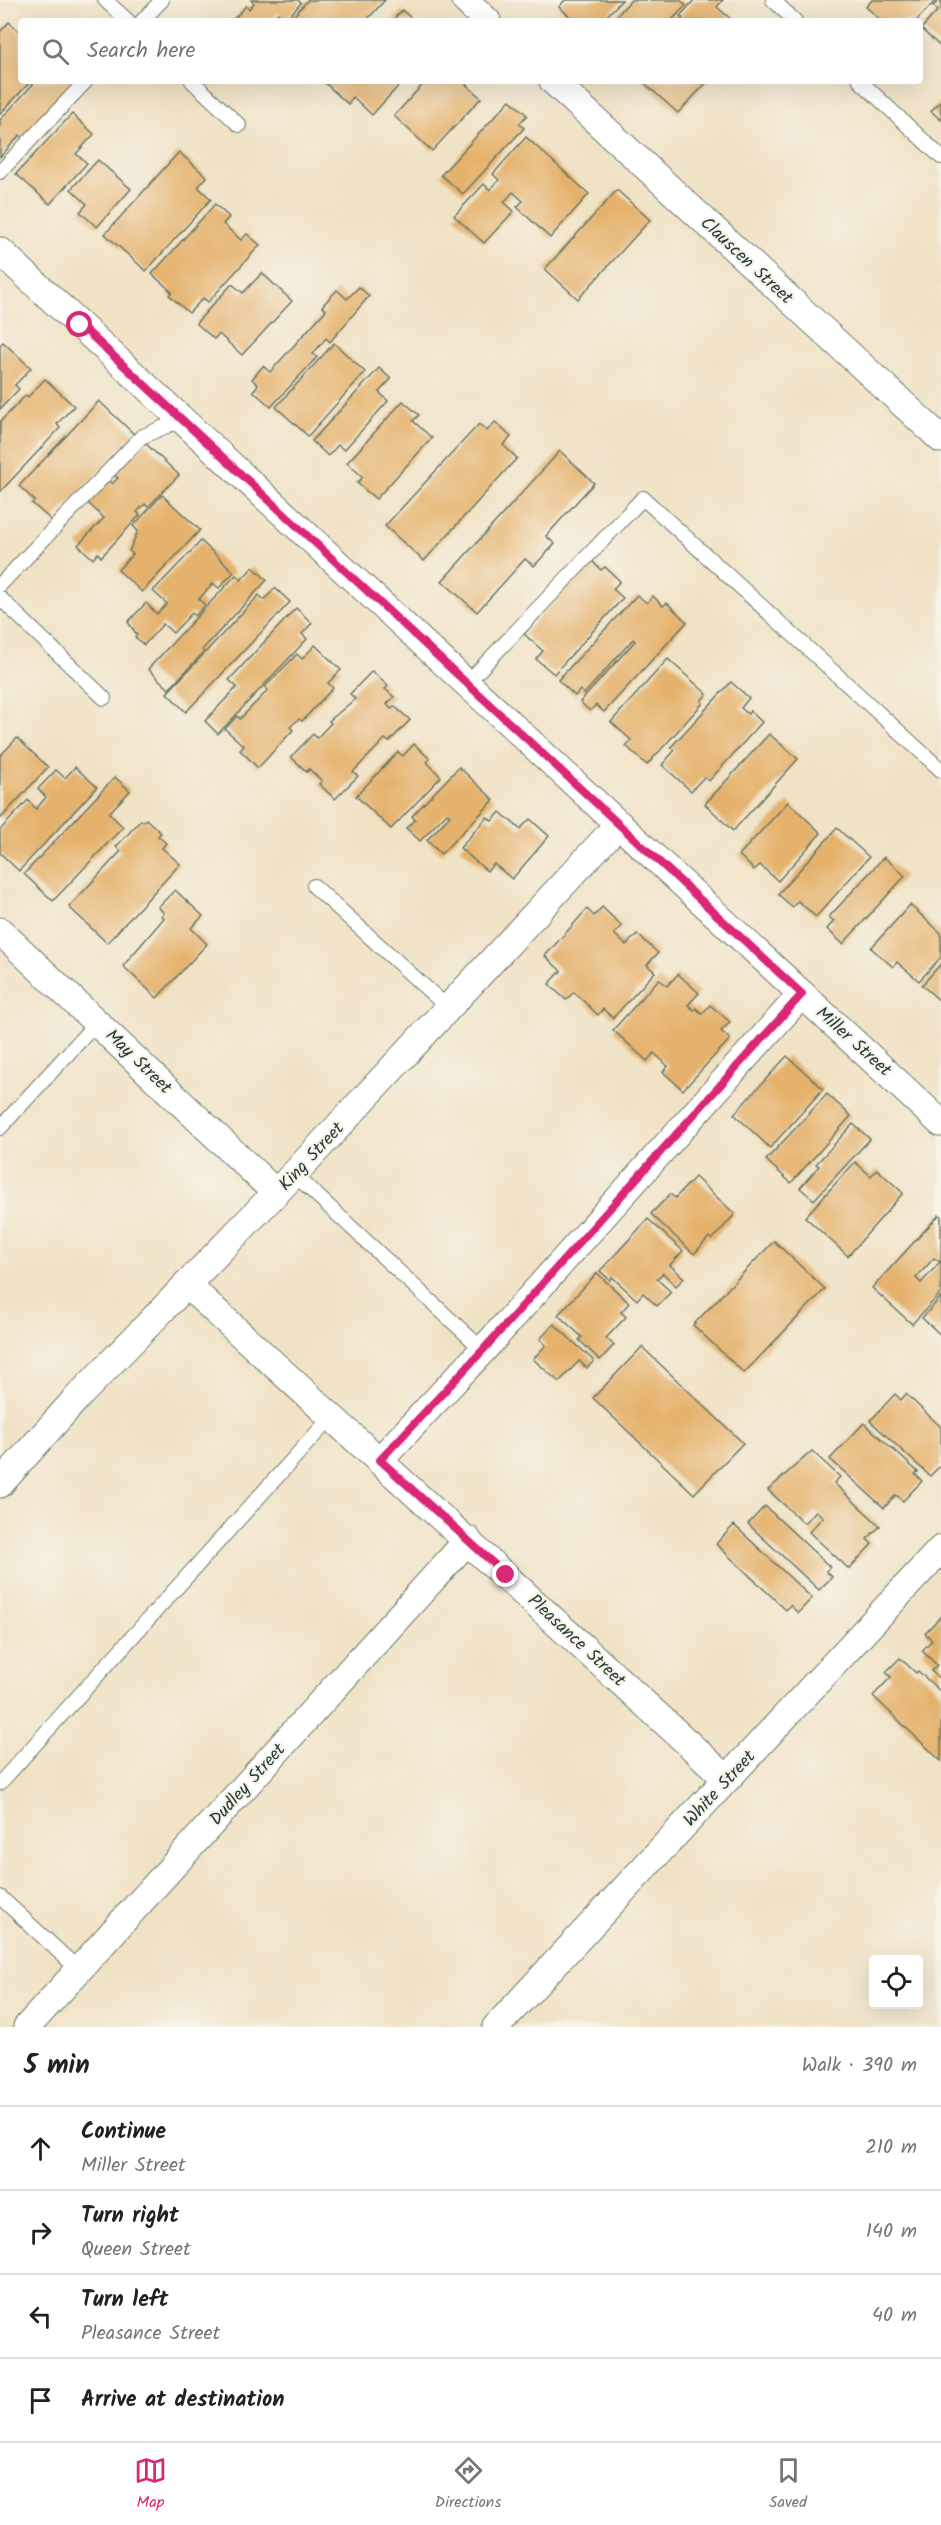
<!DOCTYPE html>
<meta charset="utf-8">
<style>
:root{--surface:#fff;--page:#f2f2f2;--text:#202124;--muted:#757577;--line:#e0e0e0;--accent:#db2777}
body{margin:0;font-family:Kalam,sans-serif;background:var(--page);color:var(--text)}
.controls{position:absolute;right:18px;bottom:18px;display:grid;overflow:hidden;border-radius:6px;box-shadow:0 6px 24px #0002}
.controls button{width:54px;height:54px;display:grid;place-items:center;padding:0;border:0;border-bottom:2px solid var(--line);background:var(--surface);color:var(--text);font:30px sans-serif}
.stop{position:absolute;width:18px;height:18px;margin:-14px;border:4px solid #db2777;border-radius:50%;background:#fff}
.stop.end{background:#db2777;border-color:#fff;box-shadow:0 2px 6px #0008}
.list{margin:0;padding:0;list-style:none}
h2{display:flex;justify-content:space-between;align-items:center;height:78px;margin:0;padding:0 24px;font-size:26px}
h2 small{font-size:20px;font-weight:400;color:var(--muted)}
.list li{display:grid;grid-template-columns:39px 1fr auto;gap:18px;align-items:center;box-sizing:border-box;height:84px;padding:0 24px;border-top:2px solid var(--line)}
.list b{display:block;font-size:22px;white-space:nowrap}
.list p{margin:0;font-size:20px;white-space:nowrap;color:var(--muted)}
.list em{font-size:20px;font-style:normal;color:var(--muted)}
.icon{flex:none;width:33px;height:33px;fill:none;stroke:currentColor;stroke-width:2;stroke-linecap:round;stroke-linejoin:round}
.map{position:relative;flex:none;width:941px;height:2027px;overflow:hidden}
.search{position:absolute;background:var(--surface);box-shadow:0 6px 24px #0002;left:18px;right:18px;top:18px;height:66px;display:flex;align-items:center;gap:15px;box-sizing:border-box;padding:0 21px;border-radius:6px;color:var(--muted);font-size:22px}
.sheet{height:414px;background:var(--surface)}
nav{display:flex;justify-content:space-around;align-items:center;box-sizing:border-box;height:84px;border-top:2px solid var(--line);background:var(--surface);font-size:16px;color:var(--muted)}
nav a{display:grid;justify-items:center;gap:3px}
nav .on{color:var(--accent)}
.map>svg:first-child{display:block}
.building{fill:#e5b26d;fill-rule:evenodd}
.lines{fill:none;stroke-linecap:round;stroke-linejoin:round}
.lane-casing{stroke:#687767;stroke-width:16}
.street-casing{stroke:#687767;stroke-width:29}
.lane{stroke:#fff;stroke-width:14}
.street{stroke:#fff;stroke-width:27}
.route{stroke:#db2777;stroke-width:8}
.labels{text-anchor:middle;stroke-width:4.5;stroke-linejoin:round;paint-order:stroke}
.street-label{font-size:18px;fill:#1f3d34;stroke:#f7f3e8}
</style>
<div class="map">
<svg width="941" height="2027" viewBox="0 0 941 2027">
<rect width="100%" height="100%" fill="#f7f3e8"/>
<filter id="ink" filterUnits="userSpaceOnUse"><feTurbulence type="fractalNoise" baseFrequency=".0167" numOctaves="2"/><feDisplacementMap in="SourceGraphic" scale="12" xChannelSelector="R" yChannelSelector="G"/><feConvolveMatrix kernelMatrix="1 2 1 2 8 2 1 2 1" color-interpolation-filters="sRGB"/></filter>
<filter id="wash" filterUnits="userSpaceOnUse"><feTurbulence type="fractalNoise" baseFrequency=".008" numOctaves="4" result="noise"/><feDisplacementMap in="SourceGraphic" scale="24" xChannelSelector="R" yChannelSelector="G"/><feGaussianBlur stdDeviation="1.35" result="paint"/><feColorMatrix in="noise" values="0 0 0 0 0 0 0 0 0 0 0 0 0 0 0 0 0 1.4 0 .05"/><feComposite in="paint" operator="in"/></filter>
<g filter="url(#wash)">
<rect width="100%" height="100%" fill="#f0e2c5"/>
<g id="blocks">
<g class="building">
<polygon points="251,0 298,0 301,3 286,20 278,13 271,21 232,21 246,6 249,9 254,3"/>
<polygon points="308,0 385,0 366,21 289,21"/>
<polygon points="565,0 622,0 602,21 575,21 559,7"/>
<polygon points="631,0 680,0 686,5 671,21 612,21"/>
<polygon points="694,0 723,0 717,7 733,21 680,21 683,18 680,16"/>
<polygon points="872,0 936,0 916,21 882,21 866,7"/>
<polygon points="939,0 941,0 941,47 921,29 938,10 933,6"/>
<polygon points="402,10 414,21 392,21"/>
<polygon points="9,22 21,33 21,81 31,81 0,114 0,32"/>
<polygon points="36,81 77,81 24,138 20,135 0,157 0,120"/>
<polygon points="323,81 403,81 372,115 353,97 348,104"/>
<polygon points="426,81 462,81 481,98 432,151 394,116"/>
<polygon points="642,81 708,81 678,113"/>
<polygon points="510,100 527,115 519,124 524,128 463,194 441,175"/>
<polygon points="941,101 941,120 931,111"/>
<polygon points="72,114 94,134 76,154 87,163 50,204 16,174"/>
<polygon points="526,137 589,194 550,238 517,207 523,201 513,192 504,202 514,211 484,243 454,216 484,184 490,190 499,180 493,174"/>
<polygon points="179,152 207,177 198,187 211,199 146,271 105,234"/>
<polygon points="98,160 131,189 97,227 80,212 87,204 71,189"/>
<polygon points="617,190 650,220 578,299 545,269"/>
<polygon points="215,204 229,217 223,224 241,240 247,234 260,245 208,302 203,298 189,313 169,295 172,292 152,274"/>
<polygon points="262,273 292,301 242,355 219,334 214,339 196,323 232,284 243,293"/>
<polygon points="359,287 369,296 330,342 326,338 313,354 317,357 271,407 253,391 258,385 252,379 263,366 270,372 326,310 322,306 337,290 347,299"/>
<polygon points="3,342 31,368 15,385 19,389 0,409 0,345"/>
<polygon points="334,343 365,372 308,436 276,407"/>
<polygon points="379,368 391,379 379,392 388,401 344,450 338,445 328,456 312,441"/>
<polygon points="45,379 74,406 57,424 60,428 0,492 0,422 26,395 28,397"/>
<polygon points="99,401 134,434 52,521 32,503 35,501 19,486"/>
<polygon points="403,401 419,415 413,421 432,438 376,499 357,483 363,477 347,463"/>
<polygon points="495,422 511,437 503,445 517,458 424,561 385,526 479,424 487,431"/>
<polygon points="144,442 179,475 148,507 145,504 137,512 140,515 101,557 98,553 93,559 78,545 104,518 87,502 108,480 112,484 118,478 113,474"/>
<polygon points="560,451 594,483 546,536 555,544 534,566 525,559 477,612 442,581"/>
<polygon points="162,495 200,530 142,592 118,570 133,554 129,551 138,531 133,526"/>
<polygon points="201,541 234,572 219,588 213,583 199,599 205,605 195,616 192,613 173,633 163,624 144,645 135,637 137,635 128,622 146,603 157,614 167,604 153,591"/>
<polygon points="591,560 601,570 605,567 620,581 613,589 623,598 554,674 536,659 543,651 524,634"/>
<polygon points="253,567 267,580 202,650 204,652 169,689 148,669 236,575 241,580"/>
<polygon points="275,588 290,602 186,712 167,693 259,595 264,600"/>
<polygon points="637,595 647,603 653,596 663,606 667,603 687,622 604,712 596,705 590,711 580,702 635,641 633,639 584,694 580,690 575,696 558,680"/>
<polygon points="296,608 312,623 302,634 307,639 218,734 205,721 237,687 229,680"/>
<polygon points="315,645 341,670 328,683 333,688 302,721 299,719 290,727 293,730 258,768 240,750 244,746 225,729 237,716 240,719 268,690 265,687 297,654 302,659"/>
<polygon points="668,659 707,694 701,701 703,703 647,765 626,746 631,740 611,722"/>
<polygon points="372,671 388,686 385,689 394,697 387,704 391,709 394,706 410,720 389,742 385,739 353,772 358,776 335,799 319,784 322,781 309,769 307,772 291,757 313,734 317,738 331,723 329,721 355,699 350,694"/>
<polygon points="731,682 749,698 741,708 748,714 750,711 762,722 709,781 704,777 691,791 662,765 675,750 671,747"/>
<polygon points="769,734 798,759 733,831 705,804"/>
<polygon points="17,738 48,767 0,819 0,756"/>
<polygon points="414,744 430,759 427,762 441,777 391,829 356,796 398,752 403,756"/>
<polygon points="75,767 97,787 19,871 0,853 0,830 28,800 36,809 46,797 38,789 56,770 65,778"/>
<polygon points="459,767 494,800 441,854 427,840 450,816 447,813 420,841 406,828 415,820 412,816"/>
<polygon points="115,777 130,791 109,813 123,827 53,901 24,874"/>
<polygon points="788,802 821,833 778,881 760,865 754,870 739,855"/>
<polygon points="500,812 520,829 530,819 549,836 512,879 494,864 487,871 460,848 487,817 492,821"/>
<polygon points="146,819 161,833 158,836 166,843 162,848 180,864 107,943 69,907 121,851 116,847 141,820 143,822"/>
<polygon points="837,828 869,857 816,917 798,901 792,907 778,894"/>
<polygon points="884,857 905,876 843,944 827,929 834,921 829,917"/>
<polygon points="175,890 203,916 191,928 207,944 157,998 123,966 164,918 161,916 164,913 158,907"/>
<polygon points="910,905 941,933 941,957 919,981 897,962 893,967 871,948"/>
<polygon points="602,907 622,926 614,934 626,945 637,934 658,953 647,965 655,972 613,1018 603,1009 598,1015 574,992 566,1000 549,984 561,971 545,956 587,909 594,916"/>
<polygon points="941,964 941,1002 922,985"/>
<polygon points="678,974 699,993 688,1005 694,1010 696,1008 702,1014 710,1005 730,1022 721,1031 730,1039 683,1090 663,1072 668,1066 654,1053 647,1061 613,1030 659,979 667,986"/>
<polygon points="787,1056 823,1089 770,1148 734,1114"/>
<polygon points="827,1094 851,1116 791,1183 766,1160"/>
<polygon points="853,1124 870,1139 814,1200 800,1188 819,1166 816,1164"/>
<polygon points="855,1162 871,1176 877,1169 903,1193 848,1256 805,1217"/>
<polygon points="695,1177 735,1214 712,1240 709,1237 694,1254 651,1214 670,1194 675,1198"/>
<path d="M939,1215l2,1v77l-29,31 -40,-36zM934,1258l6,4 -19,21 -5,-5z"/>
<polygon points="648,1219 683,1251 670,1265 684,1278 676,1286 663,1273 657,1279 671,1292 657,1306 643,1293 637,1300 612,1277 610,1280 600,1271"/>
<polygon points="774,1241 825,1289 744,1373 693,1325"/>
<polygon points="597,1273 629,1303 621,1312 626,1317 606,1338 614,1345 600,1360 579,1340 582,1337 558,1315"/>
<polygon points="941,1297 941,1335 922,1318"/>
<polygon points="554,1324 594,1361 587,1368 579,1361 559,1382 533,1359 546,1345 540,1339"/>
<polygon points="642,1347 743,1443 694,1494 593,1398"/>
<polygon points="895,1394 901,1400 906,1394 941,1427 941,1465 930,1476 870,1421"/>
<polygon points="864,1423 918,1472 915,1474 922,1481 903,1501 896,1495 884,1508 830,1459"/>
<polygon points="812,1451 840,1477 834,1483 880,1526 867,1539 872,1544 849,1569 809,1532 823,1517 816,1511 804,1523 768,1490"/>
<polygon points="765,1506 830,1567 826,1571 832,1577 819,1590 748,1524"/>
<polygon points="734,1525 812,1598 798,1613 790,1605 786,1610 716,1544"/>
<polygon points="941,1616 941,1680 931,1671 937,1665 922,1651 932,1640 925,1633"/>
<polygon points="900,1658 916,1673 918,1671 941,1692 941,1761 873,1696 891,1677 886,1672"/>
</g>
</g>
</g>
<g filter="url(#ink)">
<use href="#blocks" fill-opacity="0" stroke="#687767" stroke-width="1.5"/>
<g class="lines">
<defs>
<g id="lane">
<polyline points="105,0 128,21"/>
<polyline points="773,0 795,21"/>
<polyline points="142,21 162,0"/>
<polyline points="192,81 239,125"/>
<polyline points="860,81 941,157"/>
<polyline points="0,172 86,81"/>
<polyline points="0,585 141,437 183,419"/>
<polyline points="0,598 104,698"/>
<polyline points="467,683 643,498 941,770"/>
<polyline points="314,886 448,1008"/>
<polyline points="0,1128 97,1022"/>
<polyline points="294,1174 483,1350"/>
<polyline points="0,1783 332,1416"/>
<polyline points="0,1897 79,1970"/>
</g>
<g id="street">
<polyline points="465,0 487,21"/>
<polyline points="553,81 941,439"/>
<polyline points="0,251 941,1123"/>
<polyline points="0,931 276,1193"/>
<polyline points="186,1284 727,1779"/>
<polyline points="380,1460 483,1350 802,994"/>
<polyline points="0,1484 74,1401 294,1174 619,824"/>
<polyline points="27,2027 468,1540"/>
<polyline points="496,2027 941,1549"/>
</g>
</defs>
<use href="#lane" class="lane-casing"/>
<use href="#street" class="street-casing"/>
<use href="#lane" class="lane"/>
<use href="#street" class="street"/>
</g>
</g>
<g class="lines" filter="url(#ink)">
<polyline class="route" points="80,325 802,994 483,1350 380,1460 506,1575"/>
</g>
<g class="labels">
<g class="street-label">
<text transform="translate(747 260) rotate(43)" y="6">Clauscen Street</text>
<text transform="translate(854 1041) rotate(42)" y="6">Miller Street</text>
<text transform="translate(139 1061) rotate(44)" y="6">May Street</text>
<text transform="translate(311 1156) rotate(-47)" y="6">King Street</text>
<text transform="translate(577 1640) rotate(43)" y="6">Pleasance Street</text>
<text transform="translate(247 1784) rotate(-48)" y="6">Dudley Street</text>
<text transform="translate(719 1788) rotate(-47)" y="6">White Street</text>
</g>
</g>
</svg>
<div class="controls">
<button><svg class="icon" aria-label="locate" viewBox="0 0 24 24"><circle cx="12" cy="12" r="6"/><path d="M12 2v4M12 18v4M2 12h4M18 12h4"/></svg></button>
</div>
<div class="stop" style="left:80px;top:325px"></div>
<div class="stop end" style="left:506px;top:1575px"></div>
<div class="search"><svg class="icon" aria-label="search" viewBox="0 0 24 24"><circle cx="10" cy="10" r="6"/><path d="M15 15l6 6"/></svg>Search here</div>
</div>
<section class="sheet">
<h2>5 min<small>Walk · 390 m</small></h2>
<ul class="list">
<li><svg class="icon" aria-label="ahead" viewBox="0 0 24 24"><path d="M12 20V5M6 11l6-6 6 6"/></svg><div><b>Continue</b><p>Miller Street</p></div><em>210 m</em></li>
<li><svg class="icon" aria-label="right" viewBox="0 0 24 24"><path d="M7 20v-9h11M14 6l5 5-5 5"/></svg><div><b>Turn right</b><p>Queen Street</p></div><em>140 m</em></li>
<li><svg class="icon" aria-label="left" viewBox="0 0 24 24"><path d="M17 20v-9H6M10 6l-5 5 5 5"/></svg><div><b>Turn left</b><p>Pleasance Street</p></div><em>40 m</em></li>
<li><svg class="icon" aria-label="arrive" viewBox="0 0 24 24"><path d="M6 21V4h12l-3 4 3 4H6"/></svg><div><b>Arrive at destination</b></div></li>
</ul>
</section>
<nav>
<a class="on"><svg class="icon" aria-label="map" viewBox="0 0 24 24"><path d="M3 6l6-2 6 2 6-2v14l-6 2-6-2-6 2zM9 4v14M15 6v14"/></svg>Map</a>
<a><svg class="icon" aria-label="directions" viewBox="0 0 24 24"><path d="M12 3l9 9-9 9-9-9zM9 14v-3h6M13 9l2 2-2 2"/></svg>Directions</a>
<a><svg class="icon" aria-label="saved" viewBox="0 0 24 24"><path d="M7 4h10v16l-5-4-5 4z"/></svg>Saved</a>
</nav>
